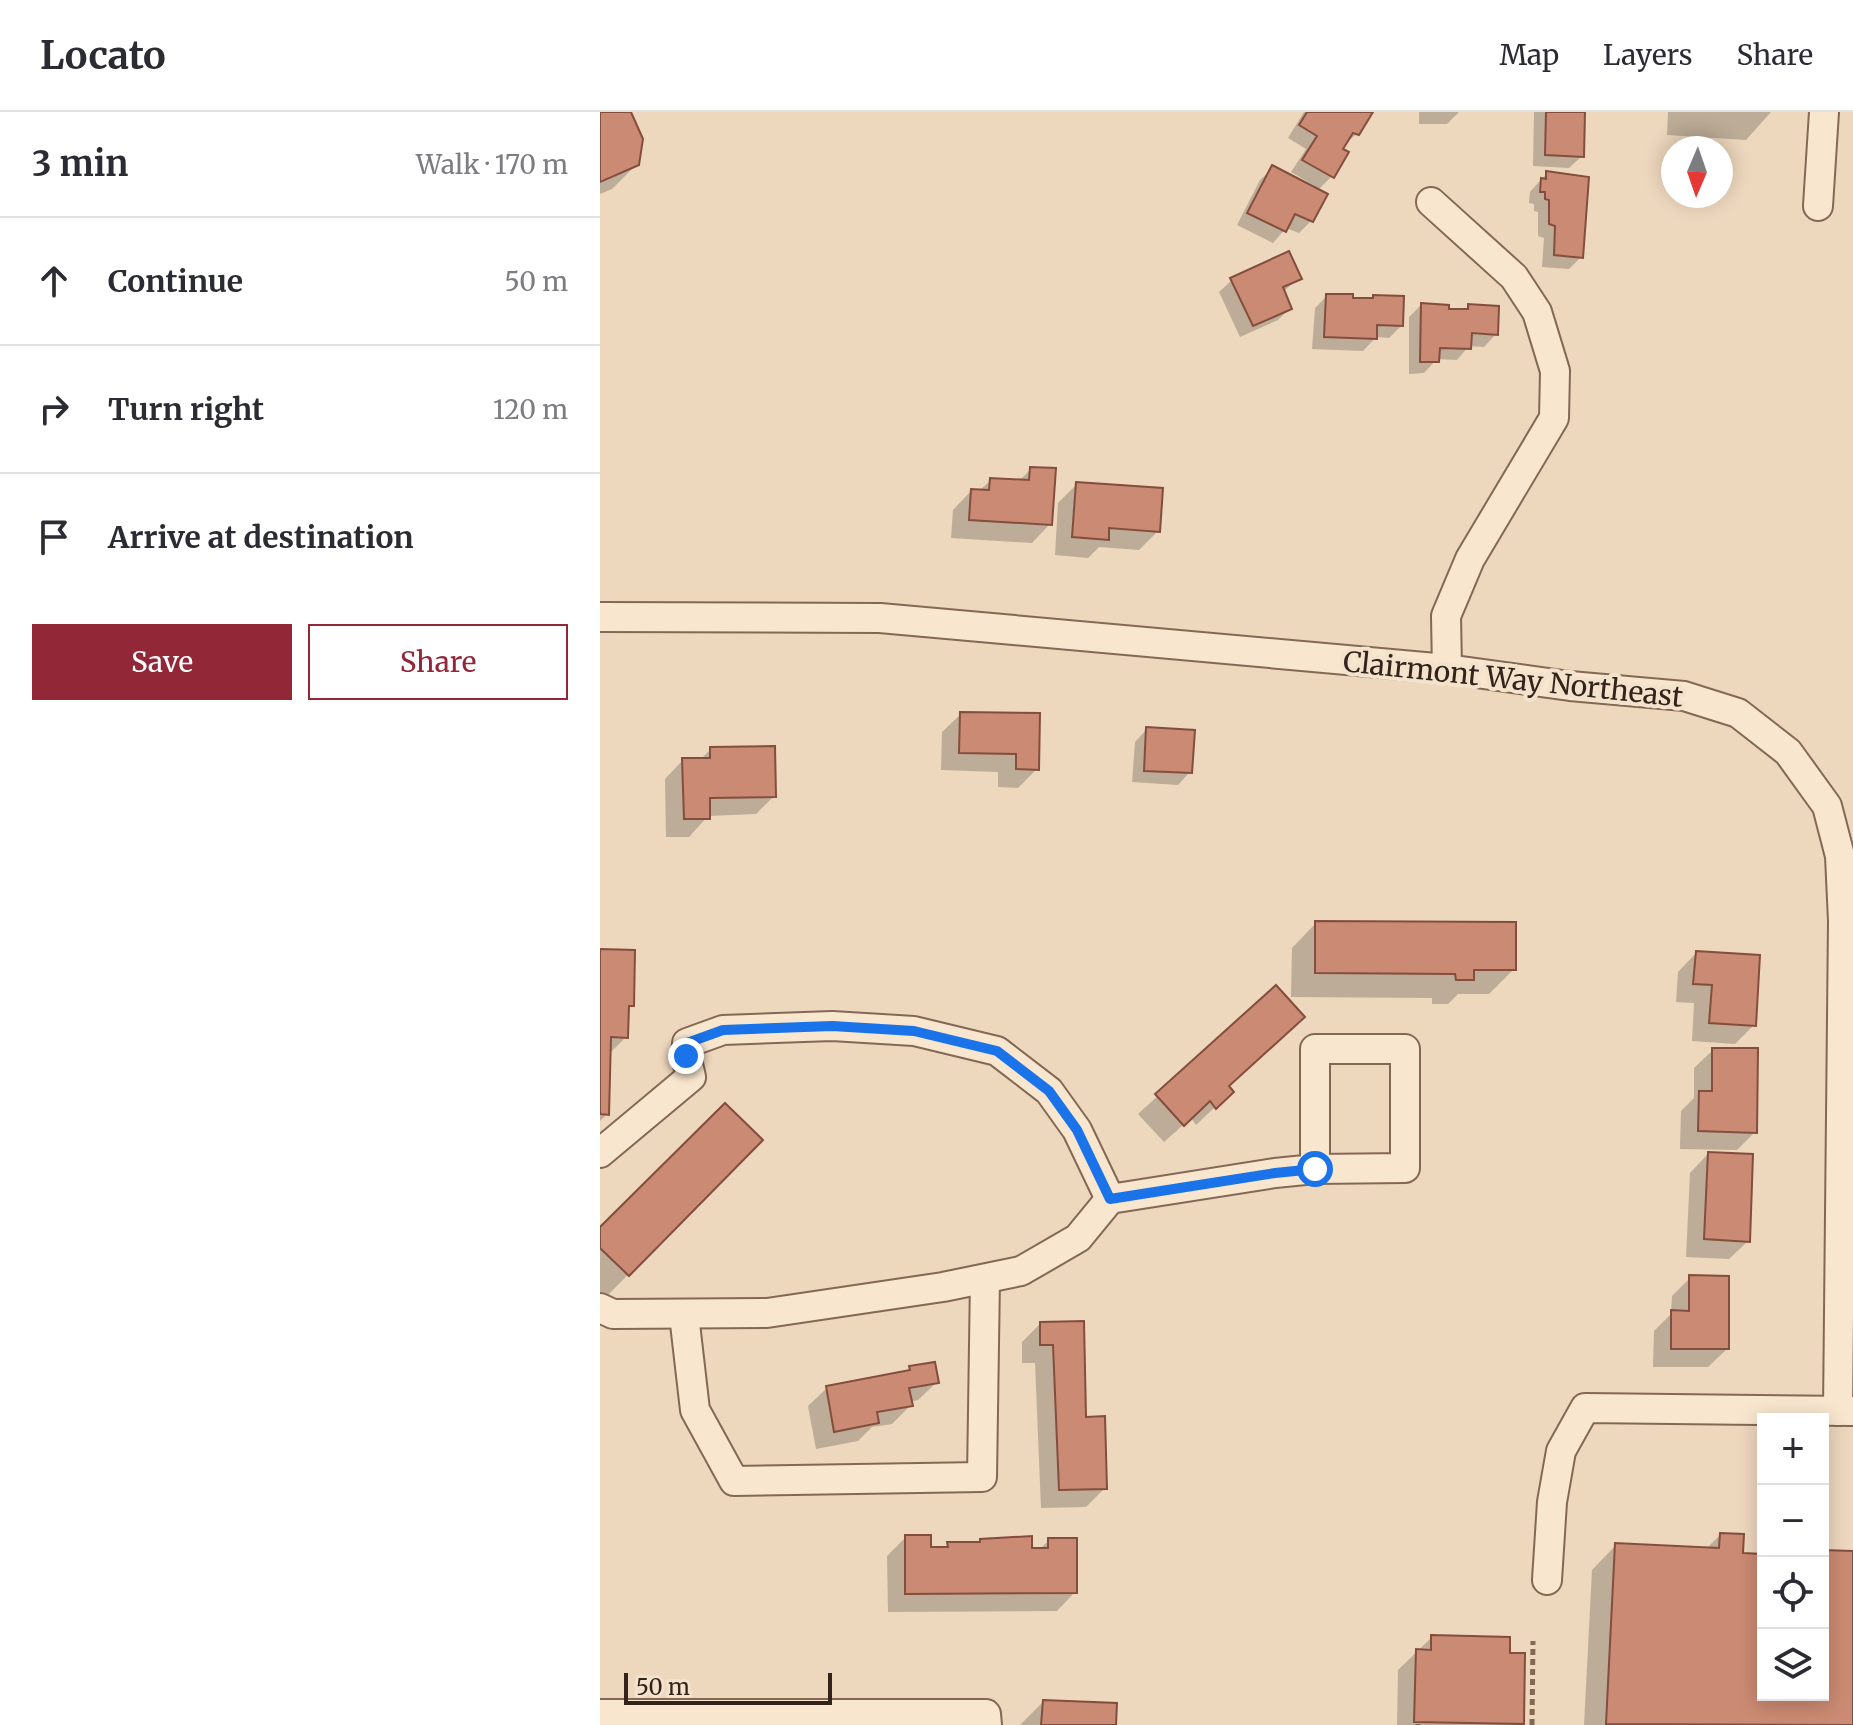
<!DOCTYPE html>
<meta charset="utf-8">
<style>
:root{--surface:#fff;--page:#f7f7f7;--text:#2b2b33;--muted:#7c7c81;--line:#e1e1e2;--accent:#922738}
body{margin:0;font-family:Merriweather,serif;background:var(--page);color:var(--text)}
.controls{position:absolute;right:24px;bottom:24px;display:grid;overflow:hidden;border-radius:0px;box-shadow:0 4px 20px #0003}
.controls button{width:72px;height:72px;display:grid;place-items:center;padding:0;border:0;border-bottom:2px solid var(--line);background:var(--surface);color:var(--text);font:40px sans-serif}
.compass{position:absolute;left:1061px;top:24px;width:72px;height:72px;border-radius:50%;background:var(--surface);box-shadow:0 4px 20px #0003;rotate:182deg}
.scale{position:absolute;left:24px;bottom:20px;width:208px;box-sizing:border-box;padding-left:8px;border:4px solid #33231b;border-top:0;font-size:22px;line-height:28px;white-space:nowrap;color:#33231b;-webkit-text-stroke:6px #f4e3cc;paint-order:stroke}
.stop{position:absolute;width:24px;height:24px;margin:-18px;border:6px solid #1a73e8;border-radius:50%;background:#fff}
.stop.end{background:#1a73e8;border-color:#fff;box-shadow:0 2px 8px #0008}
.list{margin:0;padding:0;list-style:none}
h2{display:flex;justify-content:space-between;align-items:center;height:104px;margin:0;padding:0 32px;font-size:34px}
h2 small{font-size:26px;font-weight:400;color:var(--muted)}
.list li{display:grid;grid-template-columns:52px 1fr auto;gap:24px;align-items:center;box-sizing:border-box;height:128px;padding:0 32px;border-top:2px solid var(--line)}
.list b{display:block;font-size:30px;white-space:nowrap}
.list em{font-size:26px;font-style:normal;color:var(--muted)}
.actions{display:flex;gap:16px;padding:24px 32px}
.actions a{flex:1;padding:18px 0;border:2px solid var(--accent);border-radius:0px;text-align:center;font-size:28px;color:var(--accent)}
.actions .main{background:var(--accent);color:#fff}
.icon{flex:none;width:44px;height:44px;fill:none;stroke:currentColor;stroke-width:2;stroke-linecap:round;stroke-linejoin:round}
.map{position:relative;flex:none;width:1253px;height:1613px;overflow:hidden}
header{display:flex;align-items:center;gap:48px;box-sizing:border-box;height:112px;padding:0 40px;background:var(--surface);border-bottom:2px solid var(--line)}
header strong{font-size:38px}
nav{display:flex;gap:44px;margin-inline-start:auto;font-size:28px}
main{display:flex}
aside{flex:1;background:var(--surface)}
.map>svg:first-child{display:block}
.shadow{fill:#0003}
.building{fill:#cb8a73;stroke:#834e3d;stroke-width:2}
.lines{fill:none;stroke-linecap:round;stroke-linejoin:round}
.minor-casing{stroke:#846856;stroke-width:32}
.path{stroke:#846856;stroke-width:5;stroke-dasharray:6 4;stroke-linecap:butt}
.minor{stroke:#f8e6cf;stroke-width:28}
.route{stroke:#1a73e8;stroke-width:10}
.labels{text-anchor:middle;stroke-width:8;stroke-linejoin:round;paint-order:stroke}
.street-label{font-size:28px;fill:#33231b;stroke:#f4e3cc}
</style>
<header>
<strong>Locato</strong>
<nav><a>Map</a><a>Layers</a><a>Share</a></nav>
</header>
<main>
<aside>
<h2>3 min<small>Walk · 170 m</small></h2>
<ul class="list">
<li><svg class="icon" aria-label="ahead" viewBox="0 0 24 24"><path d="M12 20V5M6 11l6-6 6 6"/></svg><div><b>Continue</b></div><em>50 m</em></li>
<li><svg class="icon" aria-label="right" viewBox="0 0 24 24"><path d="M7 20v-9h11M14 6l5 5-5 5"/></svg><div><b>Turn right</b></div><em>120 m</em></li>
<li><svg class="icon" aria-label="arrive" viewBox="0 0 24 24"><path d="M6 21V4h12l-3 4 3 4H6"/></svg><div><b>Arrive at destination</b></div></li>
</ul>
<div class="actions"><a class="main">Save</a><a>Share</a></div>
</aside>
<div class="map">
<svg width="1253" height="1613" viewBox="0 0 1253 1613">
<rect width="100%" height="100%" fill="#edd7bd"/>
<g class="shadow">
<polygon points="0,0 29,0 37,52 12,77 0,82"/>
<polygon points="704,0 770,0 757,22 743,33 732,64 717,79 711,109 699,121 686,116 673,131 637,113 660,68 673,56 714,77 715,74 691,60 706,37 688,26"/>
<polygon points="819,0 859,0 847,12 819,12"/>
<polygon points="934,0 983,0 982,44 969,56 933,54"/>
<polygon points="1068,0 1171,0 1146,28 1067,23"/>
<polygon points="947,61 981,145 969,157 942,155 944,126 938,124 938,100 934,99 934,92 929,91 930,80"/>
<polygon points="699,166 683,180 690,196 678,208 640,225 619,180 632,168"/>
<polygon points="727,184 751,188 771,188 774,185 801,214 789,226 776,225 763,239 712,237 715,196"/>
<polygon points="821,193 847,200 864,199 869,194 896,222 884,235 869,234 857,248 837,247 824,261 809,262 809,205"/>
<polygon points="431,357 450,412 432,431 351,426 353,398 371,379 379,379 391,368 418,370"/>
<polygon points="477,372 558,419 539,438 499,435 488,446 455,443 458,391"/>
<polygon points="361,602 437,657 418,676 398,675 398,660 341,658 342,620"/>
<polygon points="547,617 590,660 578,673 532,670 535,630"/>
<polygon points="111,637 174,684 156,702 108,704 89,725 66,725 65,667 83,648 100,648"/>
<polygon points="716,811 914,857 889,882 858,882 848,892 832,892 832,886 691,885 692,836"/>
<polygon points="0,839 32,893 27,898 26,925 9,942 7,1002 0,1009"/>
<polygon points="1096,841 1154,913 1135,932 1092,929 1094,891 1076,890 1078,860"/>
<polygon points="676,876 627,975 631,980 596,1013 591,1006 564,1030 538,1002"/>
<polygon points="1113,938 1155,1020 1137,1038 1080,1037 1081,999 1094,986 1094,956"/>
<polygon points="161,1028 4,1187 0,1184 0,1118"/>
<polygon points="1108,1042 1148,1129 1129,1147 1086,1145 1090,1061"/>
<polygon points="1090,1166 1127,1237 1108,1255 1053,1255 1054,1219 1071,1202 1072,1184"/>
<polygon points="482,1211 484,1307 505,1376 486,1395 441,1396 435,1251 422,1251 422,1230 440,1212"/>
<polygon points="310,1256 337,1270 318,1288 310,1290 311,1293 292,1312 272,1315 258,1329 216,1337 208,1294 227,1276 305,1261"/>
<polygon points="1120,1423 1141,1443 1163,1444 1163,1583 1223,1583 1223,1440 1253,1441 1253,1613 984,1613 992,1458 1016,1433 1106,1437"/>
<polygon points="306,1425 329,1437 343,1437 348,1432 378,1432 381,1429 439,1438 449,1428 475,1480 457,1499 288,1500 287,1444"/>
<polygon points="832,1525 908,1543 922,1611 920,1613 797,1613 798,1558"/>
<polygon points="443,1590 514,1613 420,1613"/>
</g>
<g class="building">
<polygon points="0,0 31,0 43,27 39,53 0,70"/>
<polygon points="707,0 773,0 759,23 753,21 743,37 749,40 734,66 702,48 717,24 699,13"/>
<polygon points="946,0 985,0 984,45 945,43"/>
<polygon points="672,53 728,82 713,110 695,102 686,120 647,101"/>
<polygon points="946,59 989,65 983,146 954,143 955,114 949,112 949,88 945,87 945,80 940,80 941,66 946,67"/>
<polygon points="689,139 702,167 683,175 692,197 653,214 630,166"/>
<polygon points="726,182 753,182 753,186 773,186 773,183 804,184 803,214 777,213 777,227 724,225"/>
<polygon points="821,191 849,193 849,197 868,197 868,192 899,194 898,223 872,221 871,237 840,236 839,250 820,250"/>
<polygon points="430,355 456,356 452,413 369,408 371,377 389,378 390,366 429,368"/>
<polygon points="476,370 563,376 560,420 509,416 509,428 472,425"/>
<polygon points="360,600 440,601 439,658 416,657 416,642 359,641"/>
<polygon points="546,615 595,618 592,661 544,659"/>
<polygon points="175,634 176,685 110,686 110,707 84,707 82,646 110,646 110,635"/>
<polygon points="715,809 916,810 916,858 874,858 874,868 856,868 855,862 715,861"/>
<polygon points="0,837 35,838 34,894 29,894 28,926 11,925 9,1003 0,1002"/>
<polygon points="1096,839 1160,843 1156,914 1109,911 1112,873 1093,872"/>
<polygon points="676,873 705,905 629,974 634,980 616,997 610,989 584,1014 555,982"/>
<polygon points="1112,936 1158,936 1157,1021 1098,1019 1099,979 1112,979"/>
<polygon points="125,991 163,1028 29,1164 0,1136 0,1115"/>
<polygon points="1108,1040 1153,1042 1150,1130 1104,1127"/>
<polygon points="1089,1163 1129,1164 1129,1237 1071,1237 1071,1198 1089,1199"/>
<polygon points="484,1209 486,1305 505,1304 507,1377 459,1378 453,1233 440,1233 440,1210"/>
<polygon points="335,1250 339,1271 309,1276 313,1294 277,1300 279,1311 234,1320 226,1274 310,1258 309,1254"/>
<polygon points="1120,1421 1144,1422 1143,1441 1163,1442 1163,1583 1223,1583 1223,1438 1253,1439 1253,1613 1006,1612 1015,1431 1119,1436"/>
<polygon points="305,1423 331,1423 331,1435 348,1435 347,1430 380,1430 380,1427 432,1424 432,1436 448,1436 448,1426 477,1426 477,1481 305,1482"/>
<polygon points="831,1523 910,1525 910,1541 925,1541 924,1612 814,1610 816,1537 831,1538"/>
<polygon points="443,1588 517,1591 516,1613 441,1613"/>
</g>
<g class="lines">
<defs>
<g id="minor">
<polyline points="831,90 914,165 937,200 955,259 954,306 870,447 846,504 847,557"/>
<polyline points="1218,94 1224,0"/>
<polyline points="0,505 280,506 847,557 970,574 1084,584 1138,601 1188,640 1227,694 1240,744 1243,809 1238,1299"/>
<polyline points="0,1041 91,965 86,944 87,931 123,918 232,914 314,919 397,939 449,979 477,1018 510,1087"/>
<polyline points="0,1196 13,1202 167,1201 343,1175 421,1159 478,1126 510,1087 675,1061 715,1057 805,1056 805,937 715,937 715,1057"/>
<polyline points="84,1203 95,1298 134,1369 382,1365 385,1167"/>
<polyline points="947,1468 952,1390 961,1339 985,1296 1253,1299"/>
<polyline points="0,1602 386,1602 387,1613"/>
</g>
</defs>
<use href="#minor" class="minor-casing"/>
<g class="path">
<polyline points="818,1612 818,1613"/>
<polyline points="932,1613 933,1529"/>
</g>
<use href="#minor" class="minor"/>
</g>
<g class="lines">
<polyline class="route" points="86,944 87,931 123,918 232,914 314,919 397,939 449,979 477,1018 510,1087 675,1061 715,1057"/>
</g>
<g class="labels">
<g class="street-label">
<text transform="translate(913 567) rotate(6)" y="10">Clairmont Way Northeast</text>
</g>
</g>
</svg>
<div class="controls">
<button>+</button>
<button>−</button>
<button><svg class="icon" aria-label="locate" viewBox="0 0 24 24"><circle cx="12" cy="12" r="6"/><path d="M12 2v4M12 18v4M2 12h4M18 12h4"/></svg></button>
<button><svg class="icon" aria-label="layers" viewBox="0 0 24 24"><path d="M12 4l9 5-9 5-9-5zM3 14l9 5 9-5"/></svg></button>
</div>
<svg class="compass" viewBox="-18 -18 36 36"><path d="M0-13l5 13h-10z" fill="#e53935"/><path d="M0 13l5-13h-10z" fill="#7c7c81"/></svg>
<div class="scale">50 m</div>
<div class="stop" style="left:715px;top:1057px"></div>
<div class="stop end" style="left:86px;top:944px"></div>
</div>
</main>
